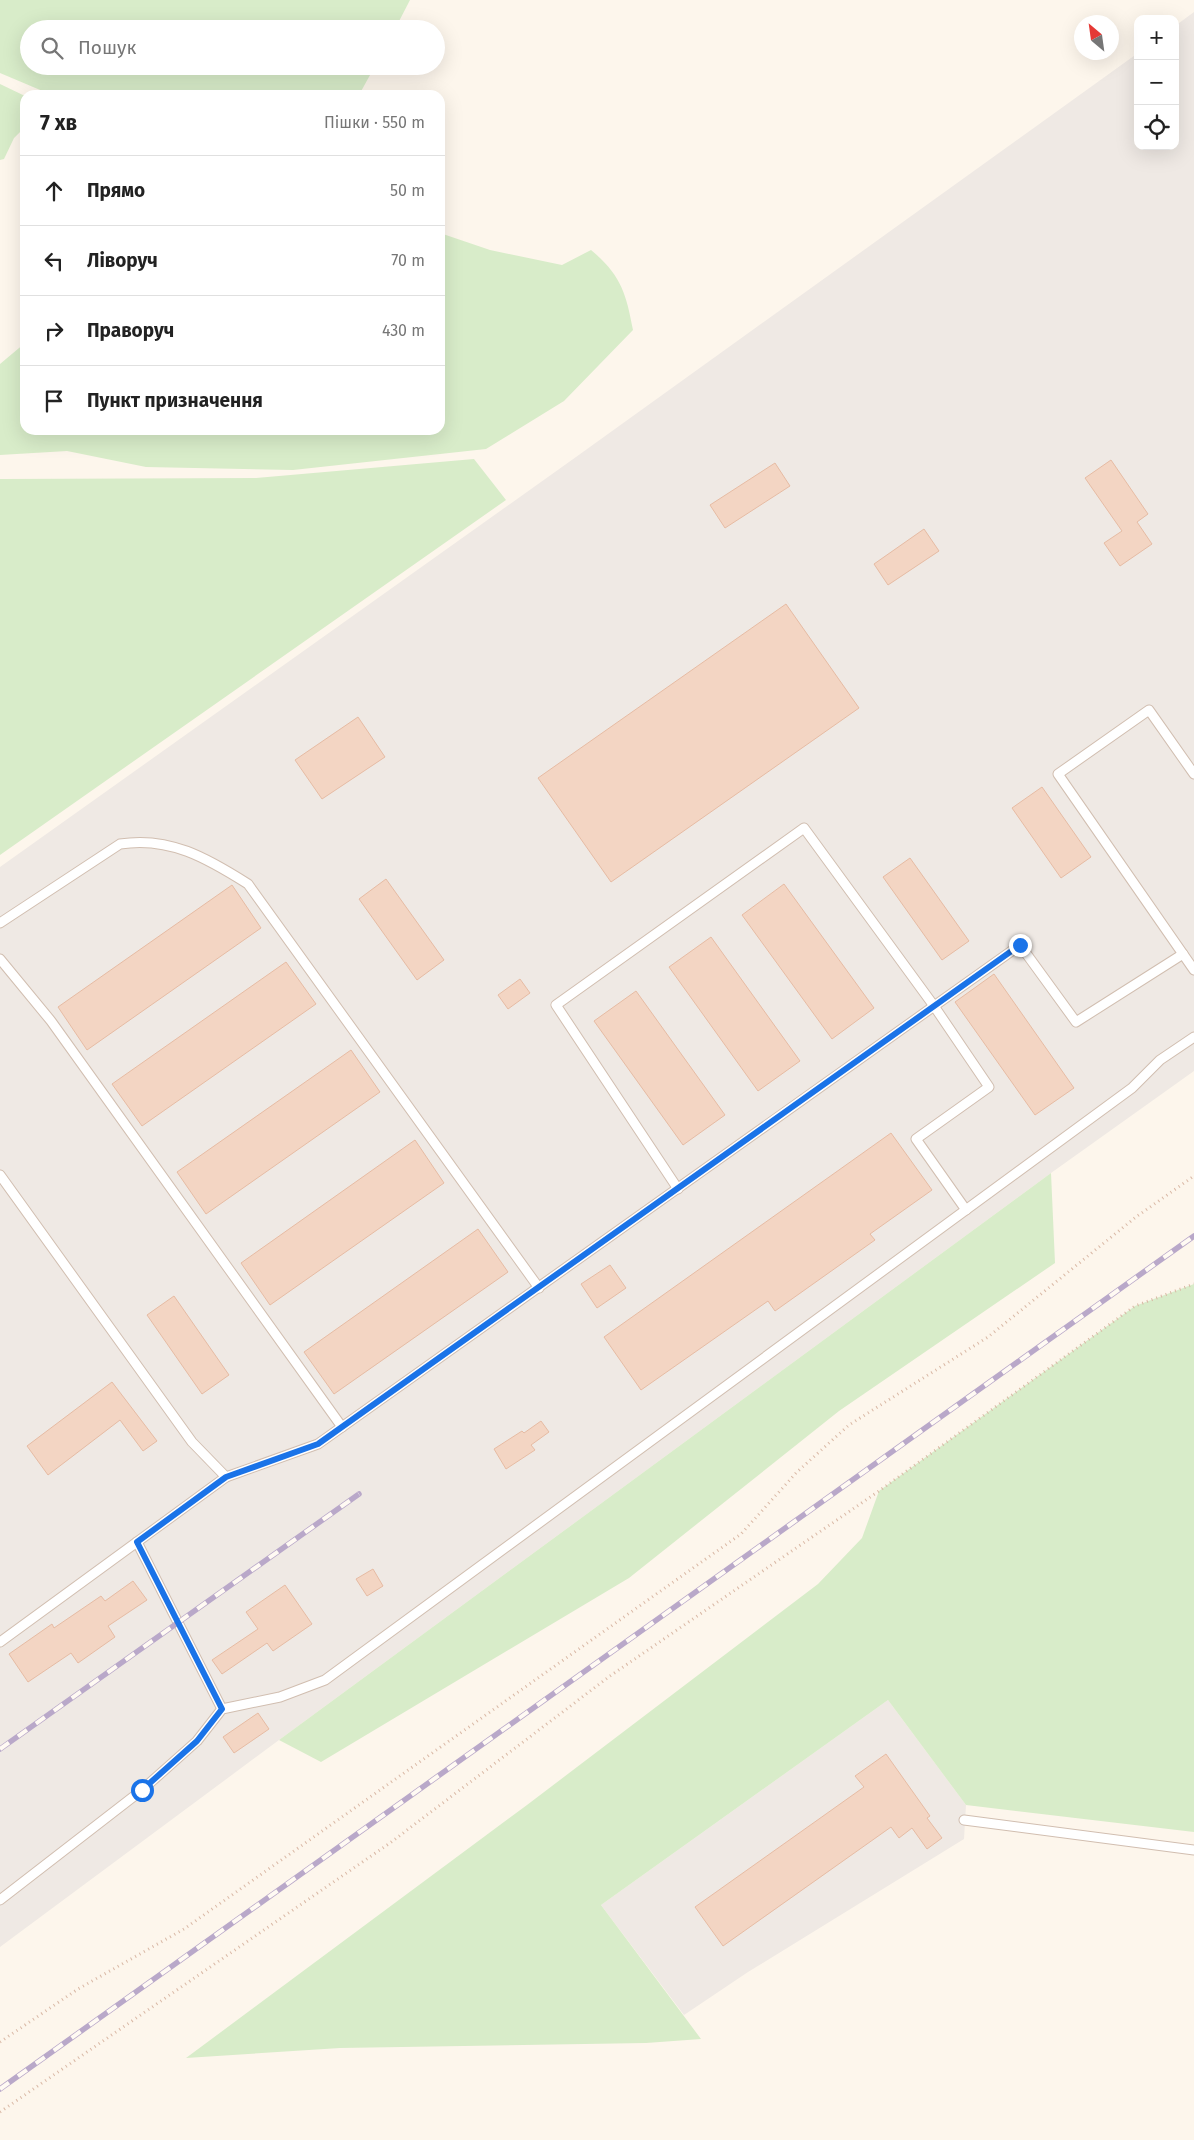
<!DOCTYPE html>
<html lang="uk">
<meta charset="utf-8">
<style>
:root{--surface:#fff;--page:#f6f6f6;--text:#222;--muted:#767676;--line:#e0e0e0}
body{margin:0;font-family:"Fira Sans",sans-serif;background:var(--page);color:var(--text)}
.controls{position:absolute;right:15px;top:15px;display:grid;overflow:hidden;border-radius:10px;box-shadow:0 5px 20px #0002}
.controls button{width:45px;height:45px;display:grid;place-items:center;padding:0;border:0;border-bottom:1px solid var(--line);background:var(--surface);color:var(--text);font:25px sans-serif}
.compass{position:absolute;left:1074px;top:15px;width:45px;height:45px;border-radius:50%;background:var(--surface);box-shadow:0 5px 20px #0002;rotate:331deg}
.stop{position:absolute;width:15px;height:15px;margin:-11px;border:4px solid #1a73e8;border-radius:50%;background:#fff}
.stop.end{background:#1a73e8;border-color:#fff;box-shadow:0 1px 5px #0008}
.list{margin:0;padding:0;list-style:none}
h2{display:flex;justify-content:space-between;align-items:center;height:65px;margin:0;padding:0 20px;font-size:21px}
h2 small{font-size:16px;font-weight:400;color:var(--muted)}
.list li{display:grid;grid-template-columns:32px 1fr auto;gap:15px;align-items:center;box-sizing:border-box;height:70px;padding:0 20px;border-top:1px solid var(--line)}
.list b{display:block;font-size:19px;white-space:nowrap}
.list em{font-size:16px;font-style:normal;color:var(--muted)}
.icon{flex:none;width:28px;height:28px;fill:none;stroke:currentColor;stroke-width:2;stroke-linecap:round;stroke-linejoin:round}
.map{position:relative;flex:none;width:1194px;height:2140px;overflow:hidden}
.search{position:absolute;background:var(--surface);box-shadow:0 5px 20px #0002;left:20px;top:20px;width:425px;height:55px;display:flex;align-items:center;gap:12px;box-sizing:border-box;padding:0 18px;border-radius:28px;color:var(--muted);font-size:19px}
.panel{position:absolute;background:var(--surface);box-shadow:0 5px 20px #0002;left:20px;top:90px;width:425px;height:345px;border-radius:15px}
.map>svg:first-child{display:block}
.industrial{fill:#efe9e4}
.green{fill:#d8ecc9}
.building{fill:#f3d5c3;stroke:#e6bba3}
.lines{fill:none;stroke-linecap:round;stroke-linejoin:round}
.lane-casing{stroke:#d1beb0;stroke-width:11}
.path{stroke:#d9b8a5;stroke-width:3;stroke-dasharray:1 4;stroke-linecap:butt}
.lane{stroke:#fff;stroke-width:9}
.rail-casing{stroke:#b9a8c9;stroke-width:5.5}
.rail{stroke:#fffaf3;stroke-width:4;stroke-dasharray:11;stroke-linecap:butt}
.route{stroke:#1a73e8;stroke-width:6}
</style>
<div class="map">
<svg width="1194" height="2140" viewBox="0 0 1194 2140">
<rect width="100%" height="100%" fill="#fdf6ec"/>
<g class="industrial">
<polygon points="1194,12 1194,1071 1051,1173 279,1740 0,1947 0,867 576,457 1138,53 1138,146 1175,146 1175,26"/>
<polygon points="888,1700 966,1805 964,1839 748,1972 684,2015 601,1905"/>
</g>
<g class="green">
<polygon points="0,0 410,0 395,29 29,29 29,66 375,66 359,95 52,95 0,73"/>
<polygon points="0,84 25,96 25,127 14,138 4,159 0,160"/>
<path d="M440,233l50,17 72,15 29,-15c30,25 35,43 42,80l-69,71 -78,48 -193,21 -147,-3 -79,-16 -67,4v-91l25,-21v87h415z"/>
<polygon points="474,459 506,500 0,855 0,479 256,478"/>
<polygon points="1051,1173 1055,1263 839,1411 629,1578 321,1762 279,1740"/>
<polygon points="1194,1284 1194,1832 966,1805 888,1700 601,1905 701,2039 646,2043 340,2048 186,2058 527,1805 818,1584 862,1538 879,1491 1135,1306"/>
</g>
<g class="building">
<polygon points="1111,460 1148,514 1137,522 1152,544 1120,566 1104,543 1122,531 1085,478"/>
<polygon points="775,463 790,486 725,528 710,505"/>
<polygon points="924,529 939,551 888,585 874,564"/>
<polygon points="786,604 859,708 611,882 538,778"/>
<polygon points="358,717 385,757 322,799 295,760"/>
<polygon points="1042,787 1091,857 1061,878 1012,808"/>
<polygon points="910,858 969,941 942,960 883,877"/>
<polygon points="386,879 444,960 417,980 359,899"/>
<polygon points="784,884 874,1008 832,1039 742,915"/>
<polygon points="232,885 261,928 87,1050 58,1007"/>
<polygon points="711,937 800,1061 758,1091 669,967"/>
<polygon points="286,962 316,1004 142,1126 112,1084"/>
<polygon points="994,974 1074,1088 1035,1115 955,1002"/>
<polygon points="520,979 530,993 508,1009 498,995"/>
<polygon points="636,991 725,1115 683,1145 594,1021"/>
<polygon points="351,1050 380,1092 206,1214 177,1172"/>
<polygon points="891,1133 932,1190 870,1234 875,1240 775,1311 768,1301 641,1390 604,1337"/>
<polygon points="415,1140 444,1183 270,1305 241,1263"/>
<polygon points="478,1229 508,1272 334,1394 304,1352"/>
<polygon points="610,1265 626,1288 597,1308 581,1284"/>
<polygon points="174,1296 229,1375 202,1394 147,1315"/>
<polygon points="112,1382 157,1441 143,1451 120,1420 48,1475 27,1446"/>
<polygon points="541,1421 549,1432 531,1445 535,1450 506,1469 494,1449 522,1431 524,1433"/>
<polygon points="373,1569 383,1586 367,1596 356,1579"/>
<polygon points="133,1581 147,1600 108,1626 115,1637 78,1663 71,1653 28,1682 9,1654 52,1624 54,1628 101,1596 105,1601"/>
<polygon points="285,1585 312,1624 273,1651 267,1643 222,1674 212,1660 258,1629 246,1612"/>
<polygon points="258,1713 269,1729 234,1753 223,1737"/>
<polygon points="886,1754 930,1816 927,1818 942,1838 927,1849 912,1828 899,1838 891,1827 723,1946 695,1907 864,1787 855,1776"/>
</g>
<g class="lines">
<defs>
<g id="lane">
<polyline points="1194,774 1149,710 1058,774 1194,970"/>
<path d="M0,923l120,-79c49,-8 87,14 128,40l291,404"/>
<polyline points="0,959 51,1021 342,1427"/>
<polyline points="0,1175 192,1442 226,1477"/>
<polyline points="678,1189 556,1005 804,828 934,1006 989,1087 916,1139 966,1210"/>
<polyline points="137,1542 222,1709"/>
<polyline points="0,1642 226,1477 318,1444 1020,945 1076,1022 1183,954"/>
<polyline points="964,1820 1194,1850"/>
<polyline points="0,1900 142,1790 197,1741 222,1709 280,1697 325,1680 1132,1088 1160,1060 1194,1037"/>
</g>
</defs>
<use href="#lane" class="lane-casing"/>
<g class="path">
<polyline points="0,2042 78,1989 184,1929 741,1534 797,1472 849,1425 988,1337 1136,1217 1194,1176"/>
<polyline points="0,2112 390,1843 610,1676 879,1491 1135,1306 1194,1284"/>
</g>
<use href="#lane" class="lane"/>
<defs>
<g id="rail">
<polyline points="0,1749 359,1494"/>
<polyline points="0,2089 1194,1236"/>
</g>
</defs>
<use href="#rail" class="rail-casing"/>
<use href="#rail" class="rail"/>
</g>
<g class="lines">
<polyline class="route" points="142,1790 197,1741 222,1709 137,1542 226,1477 318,1444 1020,945"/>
</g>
</svg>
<div class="controls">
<button>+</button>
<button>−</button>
<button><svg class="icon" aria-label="locate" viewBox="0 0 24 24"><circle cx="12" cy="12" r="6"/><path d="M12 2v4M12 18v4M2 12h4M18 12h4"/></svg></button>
</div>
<svg class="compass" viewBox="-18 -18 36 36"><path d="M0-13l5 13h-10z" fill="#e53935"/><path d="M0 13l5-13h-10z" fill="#767676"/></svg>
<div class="stop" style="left:142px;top:1790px"></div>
<div class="stop end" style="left:1020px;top:945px"></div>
<div class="search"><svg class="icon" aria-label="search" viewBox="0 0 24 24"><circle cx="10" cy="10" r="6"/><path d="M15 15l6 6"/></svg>Пошук</div>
<section class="panel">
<h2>7 хв<small>Пішки · 550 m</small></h2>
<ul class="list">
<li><svg class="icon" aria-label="ahead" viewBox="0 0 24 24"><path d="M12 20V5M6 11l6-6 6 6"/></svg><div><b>Прямо</b></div><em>50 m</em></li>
<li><svg class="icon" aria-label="left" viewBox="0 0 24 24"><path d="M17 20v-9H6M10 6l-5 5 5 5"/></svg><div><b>Ліворуч</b></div><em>70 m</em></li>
<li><svg class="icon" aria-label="right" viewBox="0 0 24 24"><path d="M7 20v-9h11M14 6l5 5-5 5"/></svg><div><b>Праворуч</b></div><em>430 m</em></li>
<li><svg class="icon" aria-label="arrive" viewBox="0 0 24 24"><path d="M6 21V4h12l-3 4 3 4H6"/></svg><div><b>Пункт призначення</b></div></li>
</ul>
</section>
</div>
